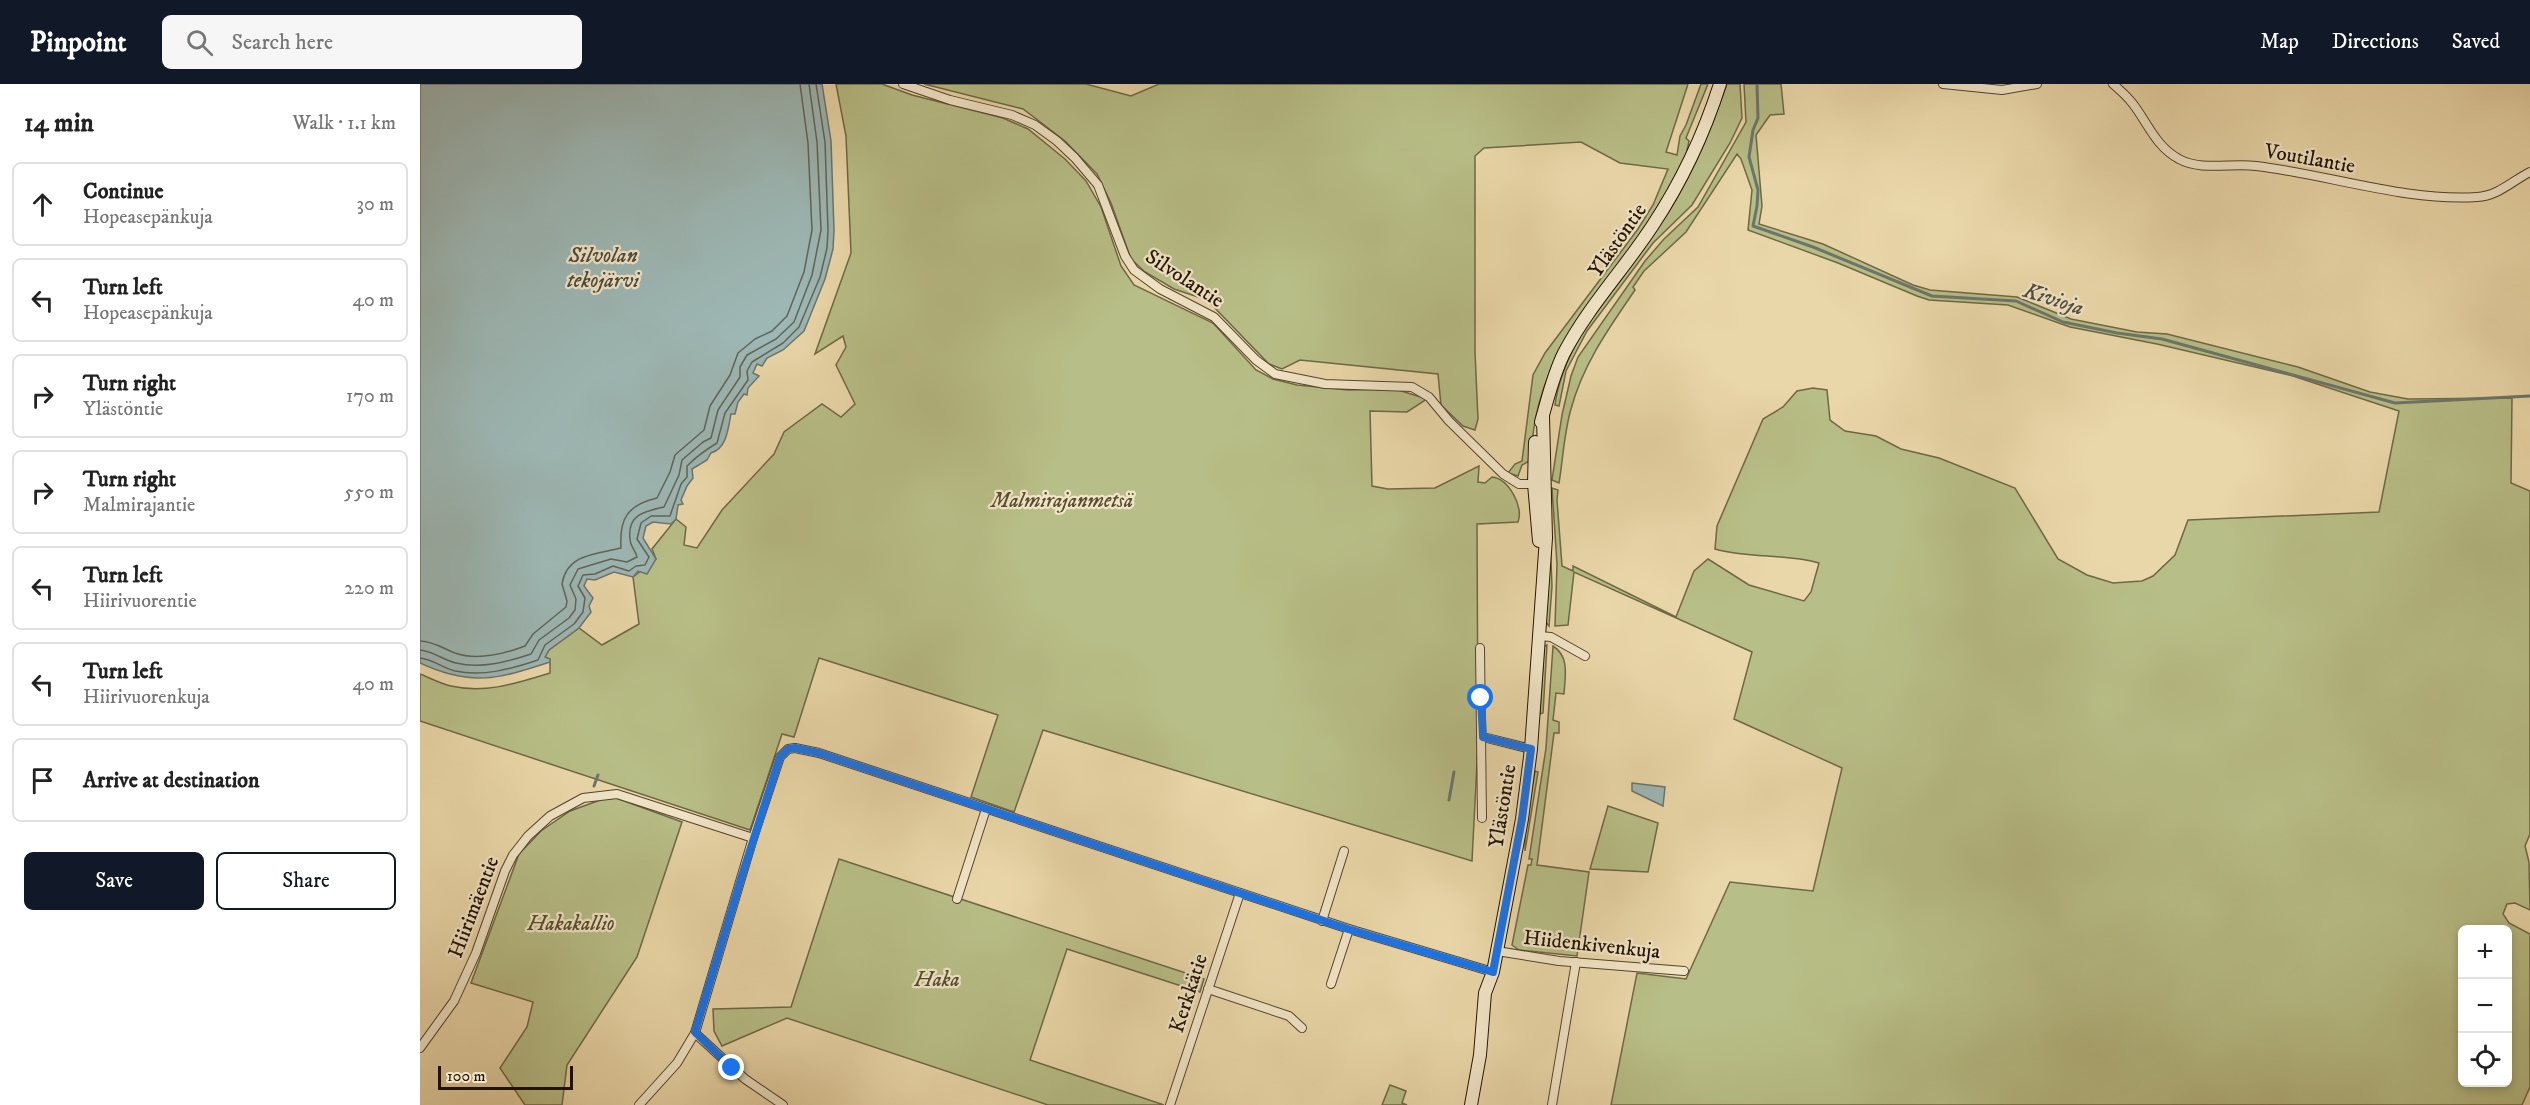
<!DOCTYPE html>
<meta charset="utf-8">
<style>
:root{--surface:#fff;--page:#f6f6f6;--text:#222;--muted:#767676;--line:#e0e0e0;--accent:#111827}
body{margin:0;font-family:"IM FELL DW Pica",serif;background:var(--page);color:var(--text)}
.controls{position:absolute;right:18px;bottom:18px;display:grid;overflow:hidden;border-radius:9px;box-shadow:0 3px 9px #0003}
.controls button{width:54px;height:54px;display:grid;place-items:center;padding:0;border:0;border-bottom:2px solid var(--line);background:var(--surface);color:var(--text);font:30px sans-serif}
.scale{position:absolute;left:18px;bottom:15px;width:135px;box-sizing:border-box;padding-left:6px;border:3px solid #231200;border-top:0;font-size:16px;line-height:21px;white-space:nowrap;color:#231200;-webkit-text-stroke:4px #f1e5c7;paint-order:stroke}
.stop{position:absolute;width:18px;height:18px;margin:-14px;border:4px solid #1a73e8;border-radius:50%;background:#fff}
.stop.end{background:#1a73e8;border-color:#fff;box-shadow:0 2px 6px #0008}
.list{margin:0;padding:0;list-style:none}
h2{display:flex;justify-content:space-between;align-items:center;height:78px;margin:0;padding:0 24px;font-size:26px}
h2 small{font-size:20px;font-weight:400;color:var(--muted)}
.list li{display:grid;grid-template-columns:39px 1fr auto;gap:18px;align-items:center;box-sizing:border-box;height:84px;margin:0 12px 12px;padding:0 12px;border:2px solid var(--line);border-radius:9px}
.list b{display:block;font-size:22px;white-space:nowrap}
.list p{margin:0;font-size:20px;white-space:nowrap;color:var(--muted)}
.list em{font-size:20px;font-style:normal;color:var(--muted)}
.actions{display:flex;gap:12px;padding:18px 24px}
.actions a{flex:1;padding:14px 0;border:2px solid var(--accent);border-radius:9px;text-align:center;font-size:21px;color:var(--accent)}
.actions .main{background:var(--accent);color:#fff}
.icon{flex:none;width:33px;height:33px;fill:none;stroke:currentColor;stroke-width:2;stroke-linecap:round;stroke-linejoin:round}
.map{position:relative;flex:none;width:2110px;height:1021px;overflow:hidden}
header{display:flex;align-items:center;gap:36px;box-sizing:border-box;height:84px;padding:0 30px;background:var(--accent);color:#fff}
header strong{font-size:28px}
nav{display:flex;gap:33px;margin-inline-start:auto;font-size:21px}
.search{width:420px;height:54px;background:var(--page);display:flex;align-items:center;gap:15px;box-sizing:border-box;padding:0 21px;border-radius:9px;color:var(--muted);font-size:22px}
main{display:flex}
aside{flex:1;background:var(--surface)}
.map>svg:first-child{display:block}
.green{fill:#b8be87;stroke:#6e6844;stroke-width:1.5;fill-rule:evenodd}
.water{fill:#9db7b4;stroke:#6c756c;stroke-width:1.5}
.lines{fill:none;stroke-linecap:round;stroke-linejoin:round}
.shore{stroke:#60645a;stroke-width:1.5}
.stream{stroke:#6c756c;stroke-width:3}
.street-casing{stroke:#55432a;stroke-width:10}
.secondary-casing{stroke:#231200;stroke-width:14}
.street{stroke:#f1e5c7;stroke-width:8}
.secondary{stroke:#f1e5c7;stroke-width:12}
.route{stroke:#1a73e8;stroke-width:8}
.labels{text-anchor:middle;stroke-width:4.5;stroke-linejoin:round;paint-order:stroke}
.street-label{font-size:21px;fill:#231200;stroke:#f1e5c7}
.park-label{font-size:21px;font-style:italic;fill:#574e2f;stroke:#f1e5c7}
.water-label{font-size:22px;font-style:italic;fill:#4e4c3f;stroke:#f1e5c7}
</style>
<header>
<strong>Pinpoint</strong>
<div class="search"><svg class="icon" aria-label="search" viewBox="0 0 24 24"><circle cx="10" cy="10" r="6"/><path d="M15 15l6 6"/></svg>Search here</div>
<nav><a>Map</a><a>Directions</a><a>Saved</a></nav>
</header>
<main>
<aside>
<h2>14 min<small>Walk · 1.1 km</small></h2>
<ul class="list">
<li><svg class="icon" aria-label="ahead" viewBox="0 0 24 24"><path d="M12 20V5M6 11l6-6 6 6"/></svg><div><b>Continue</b><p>Hopeasepänkuja</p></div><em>30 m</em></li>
<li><svg class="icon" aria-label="left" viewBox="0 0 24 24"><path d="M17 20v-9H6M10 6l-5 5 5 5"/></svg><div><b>Turn left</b><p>Hopeasepänkuja</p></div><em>40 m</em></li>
<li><svg class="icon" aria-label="right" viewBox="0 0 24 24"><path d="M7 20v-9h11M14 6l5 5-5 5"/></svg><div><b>Turn right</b><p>Ylästöntie</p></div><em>170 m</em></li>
<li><svg class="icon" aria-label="right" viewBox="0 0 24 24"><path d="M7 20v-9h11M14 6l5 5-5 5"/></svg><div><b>Turn right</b><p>Malmirajantie</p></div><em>550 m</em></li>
<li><svg class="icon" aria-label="left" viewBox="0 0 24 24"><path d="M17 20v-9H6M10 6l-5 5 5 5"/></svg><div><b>Turn left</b><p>Hiirivuorentie</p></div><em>220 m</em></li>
<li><svg class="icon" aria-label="left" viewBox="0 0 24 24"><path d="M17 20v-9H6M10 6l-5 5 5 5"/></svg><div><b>Turn left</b><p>Hiirivuorenkuja</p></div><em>40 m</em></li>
<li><svg class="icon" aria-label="arrive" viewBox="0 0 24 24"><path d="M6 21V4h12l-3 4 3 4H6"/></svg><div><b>Arrive at destination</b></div></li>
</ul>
<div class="actions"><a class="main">Save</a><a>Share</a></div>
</aside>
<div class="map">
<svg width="2110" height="1021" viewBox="0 0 2110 1021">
<rect width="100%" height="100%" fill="#ead7a9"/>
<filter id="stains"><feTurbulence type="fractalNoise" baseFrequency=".00333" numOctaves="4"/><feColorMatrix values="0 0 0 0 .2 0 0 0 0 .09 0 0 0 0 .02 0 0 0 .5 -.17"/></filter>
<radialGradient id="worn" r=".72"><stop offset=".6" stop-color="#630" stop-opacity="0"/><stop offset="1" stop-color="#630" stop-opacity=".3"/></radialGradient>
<g class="green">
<path d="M416,0h46l30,11 91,23 25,11 37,30 21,22 15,26 20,59 13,19 79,38 43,47 17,9 24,6 51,5 47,-1 32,10 -20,13 -37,-1 2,75 16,3 47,-1 44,-22 -1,16 7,1 7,-6c17,2 32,30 26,45l-41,2 1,219 -6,118 -429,-131 -29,82 -43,-15 27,-82 -179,-57 -25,79 -12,-3 -32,96 -330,-109v-47c10,4 21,10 31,12 35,8 66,-3 99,-13v-14l-5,-2 4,-7 30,-22 23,17 37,-21 -6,-47 23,-18 -4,-10 24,-30 10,8 -2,18 13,3 25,-38 52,-56 10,-22 38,-28 19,13 14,-13 -19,-39 10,-18 -3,-11 -28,18 36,-101 -5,-117z"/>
<path d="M504,0h162l45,12 28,-12h529l-22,68 11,3 3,-19 6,-11 15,-41h7l-22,54 3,3 -4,19 -26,46 -99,145c-18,33 -28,71 -29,109l-9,5 -4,11 -10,-3 7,-9 7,-3 11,-86 12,-22 93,-124 15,-24 15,-36 -48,-6 -39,-21 -97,6 -9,8v196l3,67 -3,11 -12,-4 -22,-21 -3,-31 -138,-14 -18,9 -13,-5 -62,-64 -33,-11 -29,-17 -14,-13 -20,-56 -14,-29 -32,-33 -42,-32z"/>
<path d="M1307,0h13l2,34 -12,25 -38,62 -39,38 -66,88 -21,40 -7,35 -4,-1c9,-69 72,-130 109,-188 27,-42 46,-87 63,-133z"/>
<path d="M1324,0h37l3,30 -14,1 -14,20 6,71 -3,18 64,20 90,41 17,5 87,7 54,22 66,13 30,2 131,33 72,25 38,7 104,-1 -1,85 19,8v343l-5,12 4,16 1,48 -15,-7 -8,1 -4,10 6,9 21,11v153l-8,18h-911l26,-132 49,6 44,-97 83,9 29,-123 -108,-49 18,-67 -178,-80 -6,53 -13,1 2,-62 -5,-76 6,2 -1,10 5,66 11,5v-5l103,51 18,-46 14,-12 41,26 55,16 7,-9 8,-29c-34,-10 -70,-4 -104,-14l2,-23 46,-107 20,-12 14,-16 16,-3 14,2 3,30 15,11 31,5 25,13 38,9 76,30 43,71 29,16 26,8 29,-2 11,-5 22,-21 13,-35 191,-8 20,-101 -106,-35 -136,-32 -87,-17 -62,-22 -79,-5 -12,-4 -79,-33 -90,-33 4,-40 -11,-31 -4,-5 -51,78 -42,39 -11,16 2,3c-26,38 -52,74 -64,119 -7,24 -8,50 -12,74l-7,-3 10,-65 9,-39 7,-19 67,-96 19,-22 34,-32 48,-85zM2042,846h46v152h-46z"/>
<polygon points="1130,453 1132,502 1129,542 1125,537"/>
<polygon points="1127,561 1123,629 1120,630 1124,563"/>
<path d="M1133,562c17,11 12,30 11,48l-8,-1 -3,27 6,2v11h-5l-17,132 52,7 -12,84 -58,-6 -7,-5 16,-80h3l1,-6h-3l17,-111z"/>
<polygon points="1115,687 1118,688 1105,767 1105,745"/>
<polygon points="196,714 262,738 217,873 147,981 142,1021 105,1021 80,984 107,943 113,918 51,899 99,770 121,747 150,727 183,715"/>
<polygon points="1188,722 1238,739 1228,788 1170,785"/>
<polygon points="419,775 784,895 780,908 647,865 610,976 744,1021 628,1021 367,934 302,962 294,947 293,925 371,923"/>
<polygon points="970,1001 986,1007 982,1019 987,1021 962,1021"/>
</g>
<g class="water">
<path d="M0,0h402l9,57 3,89 -1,19 -8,30 -21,52 -21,19 -16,8 -5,8 -5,-2 -4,9 6,3 -11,12 -1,7 -3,-1 -6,8 -3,12h-4c-3,15 -4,34 -20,39l-4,7 -15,9 1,9 -6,8 -6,14 2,4 -5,1 -2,14 -5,5 -18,-2 -7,4 -3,12 13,21 -9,15 -9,-3 -5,6 -19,-5 -19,8 -8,-1 -3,7 9,12 -4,8 2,6 -12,16 -30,22 -4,7 5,2v3c-52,17 -79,25 -130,1z"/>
<polygon points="1212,699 1245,703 1243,722 1212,707"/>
</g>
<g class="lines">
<g class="shore">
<path d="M0,557c13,0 24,8 35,12 22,8 49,1 70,-7l8,-12 33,-27 1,-6 -5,-17c5,-31 36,-30 59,-36 -2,-30 7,-43 36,-50l13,-26 5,-17 29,-25 6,-24 20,-31 8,-22 17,-14 17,-8 15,-15 17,-44 8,-42 -4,-87 -8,-59"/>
<path d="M0,566c13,1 23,10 36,13 25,6 51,-1 75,-9l8,-14 30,-22 6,-8 1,-11 -6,-14 8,-16 33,-10 16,3 10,-5c-1,-6 -7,-11 -7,-18 -3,-25 16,-28 34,-32l15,-32 3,-15 21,-18 8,-4 7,-28 22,-33v-10l7,-12 29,-16 18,-17 18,-47 9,-45 -4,-88 -8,-58"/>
<path d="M0,574c12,1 23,10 35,13 28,6 56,-2 83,-11l7,-15 29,-21 9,-12 2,-14 -7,-12 5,-11 12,-1 18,-8 16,5 7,-5 9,-1 4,-8 -12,-18 4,-16 10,-7h19l11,-32 6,-7v-11c9,-9 20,-17 30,-23l8,-30 23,-33 -1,-9 5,-9 31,-19 16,-16 21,-50 7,-29 1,-18 -3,-88 -9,-58"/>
</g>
<g class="stream">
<polyline points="1337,0 1338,34 1333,46 1329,73 1338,106 1337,122 1333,142 1393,163 1512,212 1596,217 1643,238 1697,249 1742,255 1975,319 2110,312"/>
<polyline points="174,702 178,691"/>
<polyline points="1029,716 1034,688"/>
</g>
<defs>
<g id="street">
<polyline points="483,0 530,16 592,31 615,41 637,57 655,74 678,101 705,172 714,186 740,205 794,233 836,276 855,290 905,300 992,303 1009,313 1029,337 1083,390 1099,400 1119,400"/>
<polyline points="1523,0 1582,6 1617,0"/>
<path d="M1693,0c7,6 14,12 20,20 14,18 23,43 46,55 21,12 53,4 77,7 70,8 151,36 221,31 21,-1 35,-16 53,-25"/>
<polyline points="1119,552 1131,553 1165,572"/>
<polyline points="1060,564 1062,734"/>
<polyline points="1063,653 1111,665"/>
<polyline points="537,815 566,725"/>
<polyline points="902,837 924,767"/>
<polyline points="1077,867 1139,877 1264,887"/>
<polyline points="911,900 929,845"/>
<polyline points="788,905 869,932 882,944"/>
<polyline points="275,949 325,995 363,1021"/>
<polyline points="0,964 34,917 56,869 85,787 93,771 108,752 130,732 163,714 197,710 333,754"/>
<polyline points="219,1021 257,979 275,949 333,754 360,673 368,665 375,664 399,669 929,845 1073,888"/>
<polyline points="750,1021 820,809"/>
<polyline points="1132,1021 1156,878"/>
</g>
<g id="secondary">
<path d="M1121,338c7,-24 12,-47 23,-69 24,-46 61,-85 89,-128 29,-44 51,-91 67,-141"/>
<polyline points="1115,358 1114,400 1119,457"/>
<polyline points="1051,1021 1060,971 1065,909 1073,888 1081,846 1102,735 1111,665 1126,454 1123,332"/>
</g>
</defs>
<use href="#street" class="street-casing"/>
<use href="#secondary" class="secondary-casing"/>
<use href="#street" class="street"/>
<use href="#secondary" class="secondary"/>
</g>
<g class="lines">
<polyline class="route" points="312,984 275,948 321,795 360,673 368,665 375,664 399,669 928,845 1073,888 1102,735 1111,665 1063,653 1061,614"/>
</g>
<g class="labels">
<g class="street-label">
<text transform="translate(1890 74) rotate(10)" y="7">Voutilantie</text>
<text transform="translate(1197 156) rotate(-55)" y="7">Ylästöntie</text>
<text transform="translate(765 194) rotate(33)" y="7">Silvolantie</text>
<text transform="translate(1082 722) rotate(-81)" y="7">Ylästöntie</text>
<text transform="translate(53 823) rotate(-69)" y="7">Hiirimäentie</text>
<text transform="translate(1172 860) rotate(6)" y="7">Hiidenkivenkuja</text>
<text transform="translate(768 909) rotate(-72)" y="7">Kerkkätie</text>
</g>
<g class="park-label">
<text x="642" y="423">Malmirajanmetsä</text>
<text x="151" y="846">Hakakallio</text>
<text x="517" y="902">Haka</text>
</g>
<g class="water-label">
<text x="183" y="178">Silvolan<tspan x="183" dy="25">tekojärvi</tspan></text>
<text transform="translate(1634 214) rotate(18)" y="8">Kivioja</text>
</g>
</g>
<rect width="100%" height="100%" filter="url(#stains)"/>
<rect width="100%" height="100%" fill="url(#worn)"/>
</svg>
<div class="controls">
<button>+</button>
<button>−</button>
<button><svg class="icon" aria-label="locate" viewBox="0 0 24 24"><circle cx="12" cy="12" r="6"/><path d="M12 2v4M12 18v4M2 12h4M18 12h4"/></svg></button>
</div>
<div class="scale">100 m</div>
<div class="stop" style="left:1061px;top:614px"></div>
<div class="stop end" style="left:312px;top:984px"></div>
</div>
</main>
